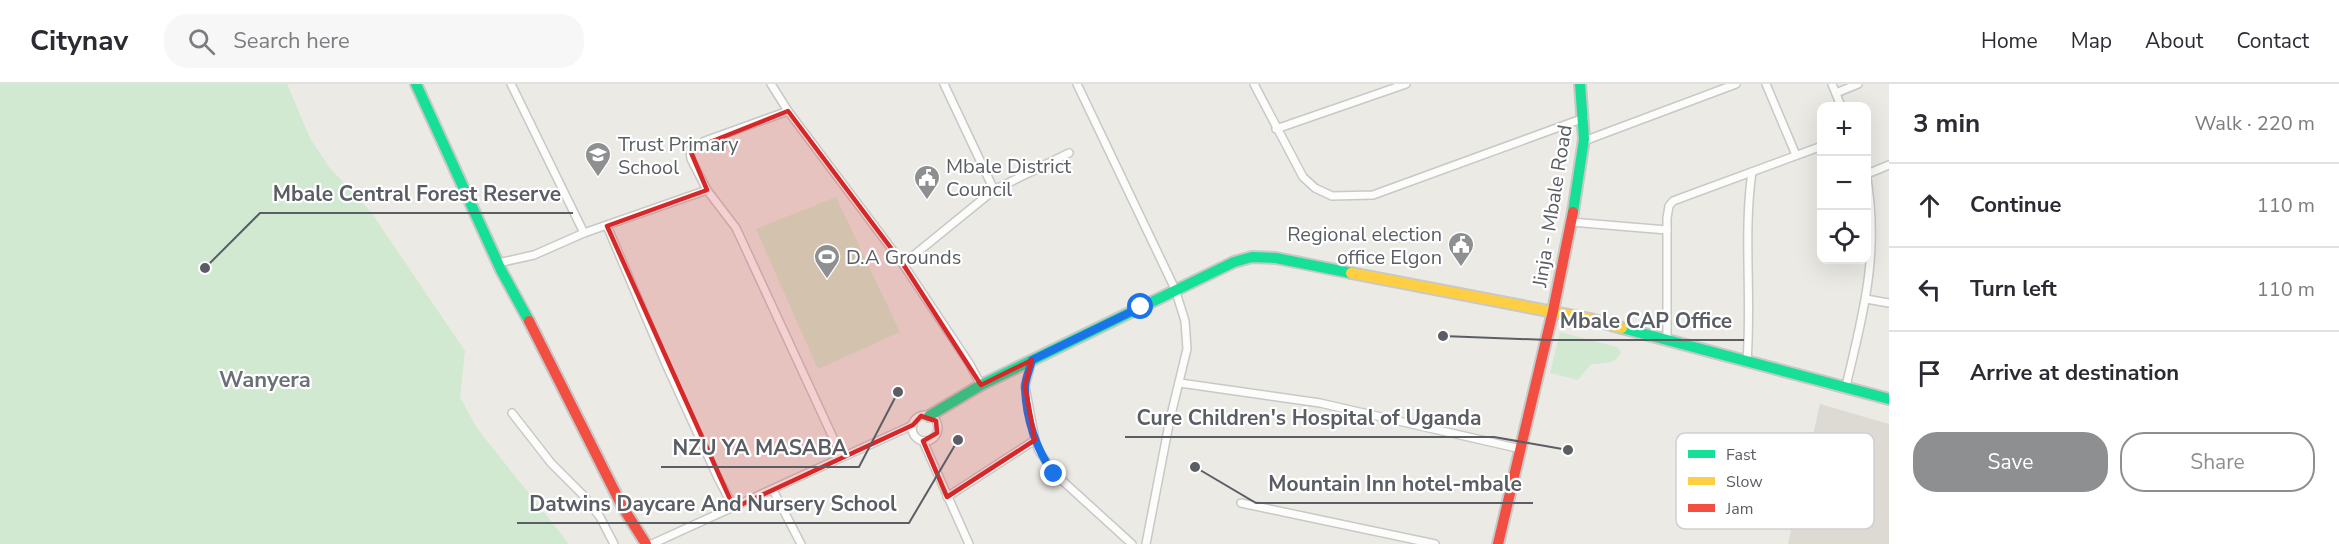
<!DOCTYPE html>
<meta charset="utf-8">
<style>
:root{--surface:#fff;--page:#f7f7f7;--text:#2b2b33;--muted:#7c7c81;--line:#e1e1e2;--accent:#8d8f91}
body{margin:0;font-family:"Nunito Sans",sans-serif;background:var(--page);color:var(--text)}
.controls{position:absolute;right:18px;top:18px;display:grid;overflow:hidden;border-radius:12px;box-shadow:0 6px 24px #0002}
.controls button{width:54px;height:54px;display:grid;place-items:center;padding:0;border:0;border-bottom:2px solid var(--line);background:var(--surface);color:var(--text);font:30px sans-serif}
.stop{position:absolute;width:18px;height:18px;margin:-14px;border:4px solid #1a73e8;border-radius:50%;background:#fff}
.stop.end{background:#1a73e8;border-color:#fff;box-shadow:0 2px 6px #0008}
.list{margin:0;padding:0;list-style:none}
h2{display:flex;justify-content:space-between;align-items:center;height:78px;margin:0;padding:0 24px;font-size:26px}
h2 small{font-size:20px;font-weight:400;color:var(--muted)}
.list li{display:grid;grid-template-columns:39px 1fr auto;gap:18px;align-items:center;box-sizing:border-box;height:84px;padding:0 24px;border-top:2px solid var(--line)}
.list b{display:block;font-size:22px;white-space:nowrap}
.list em{font-size:20px;font-style:normal;color:var(--muted)}
.actions{display:flex;gap:12px;padding:18px 24px}
.actions a{flex:1;padding:14px 0;border:2px solid var(--accent);border-radius:24px;text-align:center;font-size:21px;color:var(--accent)}
.actions .main{background:var(--accent);color:#fff}
.icon{flex:none;width:33px;height:33px;fill:none;stroke:currentColor;stroke-width:2;stroke-linecap:round;stroke-linejoin:round}
.map{position:relative;flex:none;width:1889px;height:460px;overflow:hidden}
header{display:flex;align-items:center;gap:36px;box-sizing:border-box;height:84px;padding:0 30px;background:var(--surface);border-bottom:2px solid var(--line)}
header strong{font-size:28px}
nav{display:flex;gap:33px;margin-inline-start:auto;font-size:21px}
.search{width:420px;height:54px;background:var(--page);display:flex;align-items:center;gap:15px;box-sizing:border-box;padding:0 21px;border-radius:24px;color:var(--muted);font-size:22px}
main{display:flex}
aside{flex:1;background:var(--surface)}
.map>svg:first-child{display:block}
.education{fill:#dcdad3}
.green{fill:#d1e9d0}
.lines{fill:none;stroke-linecap:round;stroke-linejoin:round}
.street-casing{stroke:#c8c8c7;stroke-width:10}
.fast-casing{stroke:#c7c8c7;stroke-width:14}
.slow-casing{stroke:#c7c8c7;stroke-width:14}
.jam-casing{stroke:#c7c8c7;stroke-width:14}
.street{stroke:#fcfcfb;stroke-width:7}
.fast{stroke:#16e098;stroke-width:10}
.slow{stroke:#ffcf43;stroke-width:10}
.jam{stroke:#f24e42;stroke-width:10}
.route{stroke:#1a73e8;stroke-width:8}
.marked{fill:#d62828;fill-opacity:0.2;stroke:#d62828;stroke-width:4.5;stroke-linejoin:round}
.labels{text-anchor:middle;stroke-width:4.5;stroke-linejoin:round;paint-order:stroke}
.poi-label{font-size:20px;fill:#5a5e64;stroke:#fff;text-anchor:start}
.street-label{font-size:20px;fill:#5a5e64;stroke:#fff}
.quarter-label{font-size:22px;font-weight:bold;fill:#6b7076;stroke:#fff}
.key{fill:#fff;stroke:#cecfd0;stroke-width:1.5}
.key-label{font-size:16px;fill:#5a5e64}
.leader{fill:none;stroke:#5a5e64;stroke-width:2}
.callout-dot{fill:#5a5e64;stroke:#fff;stroke-width:2}
.callout-label{font-size:21px;text-anchor:middle;font-weight:bold;fill:#5a5e64;stroke:#fff;stroke-width:4.5;stroke-linejoin:round;paint-order:stroke}
</style>
<header>
<strong>Citynav</strong>
<div class="search"><svg class="icon" aria-label="search" viewBox="0 0 24 24"><circle cx="10" cy="10" r="6"/><path d="M15 15l6 6"/></svg>Search here</div>
<nav><a>Home</a><a>Map</a><a>About</a><a>Contact</a></nav>
</header>
<main>
<div class="map">
<svg width="1889" height="460" viewBox="0 0 1889 460">
<rect width="100%" height="100%" fill="#ebeae5"/>
<polygon class="education" points="1820,320 1889,340 1889,460 1788,460"/>
<g class="green">
<polygon points="0,0 287,0 310,54 329,83 371,128 465,267 460,313 476,343 569,460 0,460"/>
<polygon points="836,113 900,248 818,285 756,145"/>
<path d="M1560,248l57,15 4,4c-4,14 -17,12 -30,13l-13,16 -28,-7z"/>
</g>
<g class="lines">
<defs>
<g id="street">
<polyline points="511,0 584,149"/>
<polyline points="771,0 788,27 903,180 969,279 981,301"/>
<polyline points="944,0 994,106"/>
<polyline points="1077,0 1175,205 1185,237 1187,265 1170,335 1146,460"/>
<polyline points="1254,0 1303,93 1315,104 1332,112 1373,111 1584,34"/>
<polyline points="1766,0 1796,71"/>
<polyline points="1832,0 1841,22"/>
<polyline points="1836,9 1858,0"/>
<polyline points="1276,45 1406,0"/>
<polyline points="1584,57 1736,0"/>
<polyline points="1867,90 1889,81"/>
<polyline points="707,106 736,144 842,373"/>
<polyline points="1571,138 1667,146"/>
<polyline points="607,142 665,278 718,394 734,424"/>
<polyline points="498,179 534,171 584,149 707,106 691,75 690,66 705,57 788,27"/>
<polyline points="903,180 994,106 1069,69"/>
<polyline points="1866,215 1889,219"/>
<polyline points="1667,255 1667,134 1669,122 1673,117 1822,62"/>
<polyline points="1032,276 1025,302 1035,356 1039,367 1055,390 1132,460"/>
<path d="M1747,276c5,-63 -4,-126 5,-188"/>
<polyline points="1180,299 1320,319 1521,365"/>
<path d="M1846,302c18,-76 34,-134 20,-213"/>
<polyline points="512,329 551,379 583,411 600,433 614,460"/>
<circle cx="925" cy="344" r="13"/>
<polyline points="923,357 969,460"/>
<polyline points="773,406 801,460"/>
<polyline points="947,413 1035,356"/>
<polyline points="1241,419 1435,460"/>
<polyline points="652,460 913,341"/>
</g>
<g id="fast">
<polyline points="416,0 501,186 529,237"/>
<polyline points="1573,128 1584,55 1580,0"/>
<polyline points="1622,244 1889,315"/>
<polyline points="929,332 981,301 1234,178 1252,173 1276,174 1351,189"/>
</g>
<polyline id="slow" points="1351,189 1590,235 1622,244"/>
<g id="jam">
<polyline points="529,237 622,422 646,460"/>
<polyline points="1498,460 1553,227 1573,128"/>
</g>
</defs>
<use href="#street" class="street-casing"/>
<use href="#fast" class="fast-casing"/>
<use href="#slow" class="slow-casing"/>
<use href="#jam" class="jam-casing"/>
<use href="#street" class="street"/>
<use href="#fast" class="fast"/>
<use href="#slow" class="slow"/>
<use href="#jam" class="jam"/>
</g>
<g class="lines">
<path class="route" d="M1054,390c-18,-24 -28,-56 -29,-86 0,-9 5,-19 7,-28l109,-53"/>
</g>
<path class="marked" d="M788,27l115,153 78,121 51,-25 -7,26 10,54 -88,57 -24,-56 14,-8 -1,-12 -15,-5 -8,9 -179,83 -127,-282 100,-36 -17,-40z"/>
<defs>
<symbol id="school-pin" viewBox="-11 -11 22 30"><path d="M0 17L-7.5 6A9.5 9.5 0 1 1 7.5 6Z" fill="#8d8f91" stroke="#fff"/><path d="M0-5L7-2L0 1L-7-2ZM-4 1L0 2.5L4 1V4Q0 6-4 4Z" fill="#fff"/></symbol>
<symbol id="civic-pin" viewBox="-11 -11 22 30"><path d="M0 17L-7.5 6A9.5 9.5 0 1 1 7.5 6Z" fill="#8d8f91" stroke="#fff"/><path d="M-.6-6.5H3V-4.5H.6V-3L4-1V1h2V6H-6V1h2V-1L-.6-3ZM-1.2 2.5V6h2.4V2.5Z" fill="#fff"/></symbol>
<symbol id="stadium-pin" viewBox="-11 -11 22 30"><path d="M0 17L-7.5 6A9.5 9.5 0 1 1 7.5 6Z" fill="#8d8f91" stroke="#fff"/><path d="M0-5a6.5 5 0 1 0 0 10a6.5 5 0 1 0 0-10ZM-3.5-1.8h7v3.6h-7Z" fill="#fff"/></symbol>
</defs>
<g fill-rule="evenodd">
<use href="#school-pin" x="583" y="56" width="30" height="40"/>
<use href="#civic-pin" x="912" y="79" width="30" height="40"/>
<use href="#civic-pin" x="1446" y="146" width="30" height="40"/>
<use href="#stadium-pin" x="812" y="158" width="30" height="40"/>
</g>
<g class="labels">
<g class="poi-label">
<text x="618" y="67">Trust Primary<tspan x="618" dy="23">School</tspan></text>
<text x="946" y="89">Mbale District<tspan x="946" dy="23">Council</tspan></text>
<text x="1442" y="157" text-anchor="end">Regional election<tspan x="1442" dy="23">office Elgon</tspan></text>
<text x="846" y="180">D.A Grounds</text>
</g>
<g class="street-label">
<text transform="translate(1552 122) rotate(-81)" y="7">Jinja - Mbale Road</text>
</g>
<g class="quarter-label">
<text x="265" y="303">Wanyera</text>
</g>
</g>
<rect x="1676" y="349" width="198" height="96" rx="9" class="key"/>
<rect x="1688" y="366" width="27" height="8" fill="#16e098"/>
<rect x="1688" y="393" width="27" height="8" fill="#ffcf43"/>
<rect x="1688" y="420" width="27" height="8" fill="#f24e42"/>
<g class="key-label">
<text x="1726" y="376">Fast</text>
<text x="1726" y="403">Slow</text>
<text x="1726" y="430">Jam</text>
</g>
<path class="leader" d="M205 184L260 129H573M1443 252L1548 256H1744M1568 366L1494 353H1125M898 308L859 383H661M1195 383L1256 419H1533M958 356L909 439H517"/>
<g class="callout-dot">
<circle cx="205" cy="184" r="6"/>
<circle cx="1443" cy="252" r="6"/>
<circle cx="1568" cy="366" r="6"/>
<circle cx="898" cy="308" r="6"/>
<circle cx="1195" cy="383" r="6"/>
<circle cx="958" cy="356" r="6"/>
</g>
<g class="callout-label">
<text x="417" y="117">Mbale Central Forest Reserve</text>
<text x="1646" y="244">Mbale CAP Office</text>
<text x="1309" y="341">Cure Children's Hospital of Uganda</text>
<text x="760" y="371">NZU YA MASABA</text>
<text x="1395" y="407">Mountain Inn hotel-mbale</text>
<text x="713" y="427">Datwins Daycare And Nursery School</text>
</g>
</svg>
<div class="controls">
<button>+</button>
<button>−</button>
<button><svg class="icon" aria-label="locate" viewBox="0 0 24 24"><circle cx="12" cy="12" r="6"/><path d="M12 2v4M12 18v4M2 12h4M18 12h4"/></svg></button>
</div>
<div class="stop" style="left:1141px;top:223px"></div>
<div class="stop end" style="left:1054px;top:390px"></div>
</div>
<aside>
<h2>3 min<small>Walk · 220 m</small></h2>
<ul class="list">
<li><svg class="icon" aria-label="ahead" viewBox="0 0 24 24"><path d="M12 20V5M6 11l6-6 6 6"/></svg><div><b>Continue</b></div><em>110 m</em></li>
<li><svg class="icon" aria-label="left" viewBox="0 0 24 24"><path d="M17 20v-9H6M10 6l-5 5 5 5"/></svg><div><b>Turn left</b></div><em>110 m</em></li>
<li><svg class="icon" aria-label="arrive" viewBox="0 0 24 24"><path d="M6 21V4h12l-3 4 3 4H6"/></svg><div><b>Arrive at destination</b></div></li>
</ul>
<div class="actions"><a class="main">Save</a><a>Share</a></div>
</aside>
</main>
